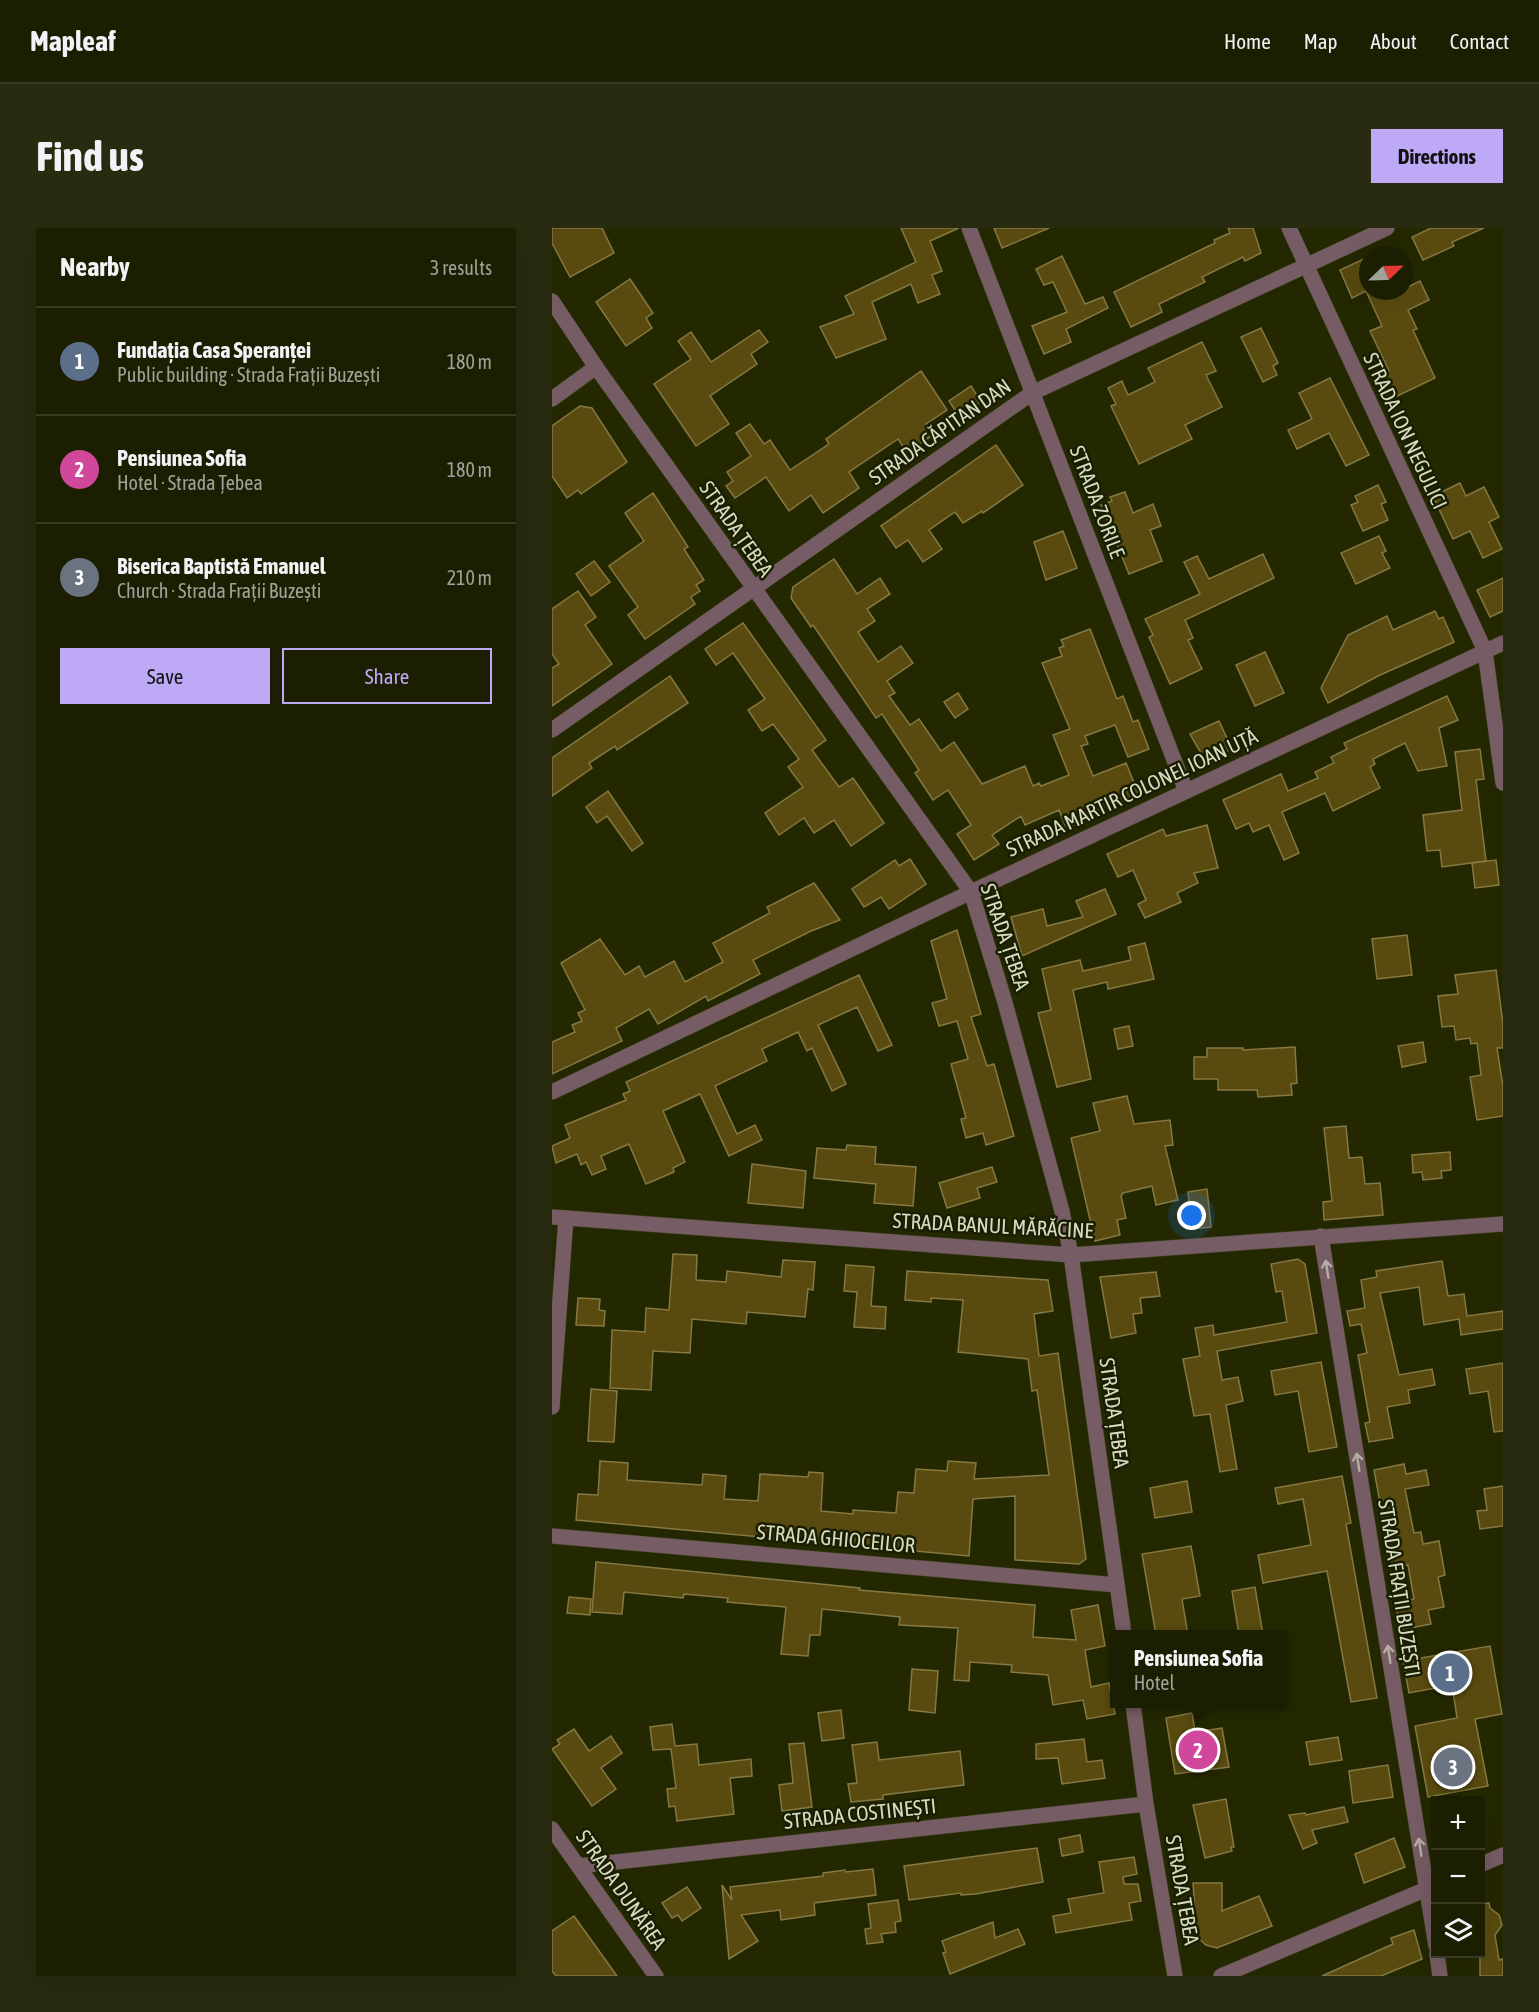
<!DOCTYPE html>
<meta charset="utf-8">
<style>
:root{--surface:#1b1e00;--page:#282b0f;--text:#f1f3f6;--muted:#a0a299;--line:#393c22;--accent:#bda9f5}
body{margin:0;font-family:"Asap Condensed",sans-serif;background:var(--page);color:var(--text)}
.controls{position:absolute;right:18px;bottom:18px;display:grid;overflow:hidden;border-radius:0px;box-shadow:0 6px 24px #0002}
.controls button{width:54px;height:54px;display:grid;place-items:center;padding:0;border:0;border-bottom:2px solid var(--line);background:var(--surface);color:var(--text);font:30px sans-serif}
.compass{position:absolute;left:807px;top:18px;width:54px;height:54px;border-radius:50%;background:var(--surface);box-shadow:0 6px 24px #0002;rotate:67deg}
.you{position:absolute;left:640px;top:988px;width:21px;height:21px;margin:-15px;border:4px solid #fff;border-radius:50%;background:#1a73e8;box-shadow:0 0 0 9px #1a73e833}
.badge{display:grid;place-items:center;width:39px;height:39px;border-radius:50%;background:var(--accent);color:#fff;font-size:20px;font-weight:700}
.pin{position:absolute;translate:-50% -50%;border:3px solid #fff;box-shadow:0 2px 6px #0006}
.popup{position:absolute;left:558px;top:1402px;width:177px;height:78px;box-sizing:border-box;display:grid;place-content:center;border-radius:0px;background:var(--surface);filter:drop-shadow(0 2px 4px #0005);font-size:20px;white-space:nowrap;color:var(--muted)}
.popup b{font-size:22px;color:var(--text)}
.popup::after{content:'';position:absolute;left:50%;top:100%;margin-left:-12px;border:12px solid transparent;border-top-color:var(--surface)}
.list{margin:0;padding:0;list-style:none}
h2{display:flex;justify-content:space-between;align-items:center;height:78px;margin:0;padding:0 24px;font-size:26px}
h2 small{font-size:20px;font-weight:400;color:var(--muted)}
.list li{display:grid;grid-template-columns:39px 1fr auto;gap:18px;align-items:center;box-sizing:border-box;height:108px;padding:0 24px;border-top:2px solid var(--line)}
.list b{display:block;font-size:22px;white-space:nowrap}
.list p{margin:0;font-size:20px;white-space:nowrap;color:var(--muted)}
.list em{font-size:20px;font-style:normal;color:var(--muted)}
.actions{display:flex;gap:12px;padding:18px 24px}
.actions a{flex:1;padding:14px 0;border:2px solid var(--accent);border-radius:0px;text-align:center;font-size:21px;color:var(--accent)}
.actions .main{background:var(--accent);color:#111}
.icon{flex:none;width:33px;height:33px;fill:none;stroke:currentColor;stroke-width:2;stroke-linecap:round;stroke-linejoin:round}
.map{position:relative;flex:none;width:951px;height:1748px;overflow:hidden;border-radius:0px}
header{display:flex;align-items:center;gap:36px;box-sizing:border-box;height:84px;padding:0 30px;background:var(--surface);border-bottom:2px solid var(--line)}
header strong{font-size:28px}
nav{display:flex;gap:33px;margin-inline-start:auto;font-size:21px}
.intro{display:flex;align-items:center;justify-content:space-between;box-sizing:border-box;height:144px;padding:0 36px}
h1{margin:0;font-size:42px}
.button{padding:15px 27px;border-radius:0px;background:var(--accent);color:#111;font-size:21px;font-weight:700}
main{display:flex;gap:36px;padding:0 36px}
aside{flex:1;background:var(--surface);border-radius:0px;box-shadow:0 6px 24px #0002}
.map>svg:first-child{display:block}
.building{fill:#594b0f;stroke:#857842;stroke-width:1.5}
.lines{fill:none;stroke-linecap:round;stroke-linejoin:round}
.minor-casing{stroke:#41451f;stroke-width:16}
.tertiary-casing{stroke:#41451f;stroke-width:16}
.minor{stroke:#755c65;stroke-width:15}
.tertiary{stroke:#755c65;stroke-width:15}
.oneway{stroke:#b5afa1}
.labels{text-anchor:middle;stroke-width:5;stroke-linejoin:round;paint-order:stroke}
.street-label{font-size:21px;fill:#d7dcc1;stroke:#1a1e03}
</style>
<header>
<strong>Mapleaf</strong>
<nav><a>Home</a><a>Map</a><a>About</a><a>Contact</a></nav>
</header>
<div class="intro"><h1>Find us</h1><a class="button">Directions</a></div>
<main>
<aside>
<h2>Nearby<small>3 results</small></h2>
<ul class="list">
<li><span class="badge" style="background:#5c6f8a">1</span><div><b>Fundația Casa Speranței</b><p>Public building · Strada Frații Buzești</p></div><em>180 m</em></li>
<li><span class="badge" style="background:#d1479c">2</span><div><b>Pensiunea Sofia</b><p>Hotel · Strada Țebea</p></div><em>180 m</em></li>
<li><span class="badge" style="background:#6b7280">3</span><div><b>Biserica Baptistă Emanuel</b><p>Church · Strada Frații Buzești</p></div><em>210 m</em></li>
</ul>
<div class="actions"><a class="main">Save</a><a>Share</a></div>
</aside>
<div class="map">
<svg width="951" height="1748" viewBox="0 0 951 1748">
<rect width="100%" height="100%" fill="#242800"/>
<g class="building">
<polygon points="0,0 50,0 62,25 18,49 0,15"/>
<polygon points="349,0 407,0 378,13 390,43 380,47 388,66 366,75 359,56 320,74 334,111 284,130 268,99 302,86 293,68 364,34"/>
<polygon points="442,0 497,0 450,20"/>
<polygon points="676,0 701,0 709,25 693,33 691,29 650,49 653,54 607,76 610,84 579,99 562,64 663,15 662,12 678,5"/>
<polygon points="879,0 932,0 900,14 902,18 871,32 860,9"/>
<polygon points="510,28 533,76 551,69 556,80 514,101 519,114 492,126 480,98 515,84 501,54 492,57 484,41"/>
<polygon points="816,29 814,63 844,65 868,53 877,72 856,82 865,101 861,102 883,150 837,172 826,148 837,143 818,103 830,98 814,63 800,70 788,42"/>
<polygon points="78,51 101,85 94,90 100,100 74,118 44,74"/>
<polygon points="709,100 726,135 721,138 725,147 711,154 689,109"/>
<polygon points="207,102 216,114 199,126 205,136 158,168 177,196 144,218 102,156 139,131 126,113 139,104 159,134"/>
<polygon points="650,114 664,143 654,147 670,179 633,197 640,211 587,236 559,178 564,176 556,160 570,153 576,167 603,154 596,140"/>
<polygon points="369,143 395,182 374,196 381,207 355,224 346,211 297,244 307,260 271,285 259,267 237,283 214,249 183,270 174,258 181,253 175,244 199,228 184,205 198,196 212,216 218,212 238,242 277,216 274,211"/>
<polygon points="778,150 817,227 794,238 777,205 745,221 736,202 760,191 747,165"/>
<polygon points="419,158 429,174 407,188 397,173"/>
<polygon points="28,178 40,180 75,234 29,266 26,262 15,270 0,248 0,198"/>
<polygon points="444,217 471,257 431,285 430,283 411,295 403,284 377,302 390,321 371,334 356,312 344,320 329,298"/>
<polygon points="908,255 914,268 932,259 947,289 937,294 950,321 931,330 918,303 901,311 881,268"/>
<polygon points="826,257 834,274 829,276 836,292 811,303 799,277 806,274 803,268"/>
<polygon points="573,264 581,285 601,276 609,298 598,302 610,333 577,346 549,277 560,273 558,269"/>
<polygon points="101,265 136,319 132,321 152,352 144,357 148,363 139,369 143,376 93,411 76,387 86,379 57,338 92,313 73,285"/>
<polygon points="511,303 525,340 494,352 482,314"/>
<polygon points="827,308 834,323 830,325 838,340 804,356 789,325"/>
<polygon points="711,326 722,350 633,392 641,410 636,412 650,441 618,456 597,409 601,407 593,391 648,366 632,334 645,328 657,351"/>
<polygon points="282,331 305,366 328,350 338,366 315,381 323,393 306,404 326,434 349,418 361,435 335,453 343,465 337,468 358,497 367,491 389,523 402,514 430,556 473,538 481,558 487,555 489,558 517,547 501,507 518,501 490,435 510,428 507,420 512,418 509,412 538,401 565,471 571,468 581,494 586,492 597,521 576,529 563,497 533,508 536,516 529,518 541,548 574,535 587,567 533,587 535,591 514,600 507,582 473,597 469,588 440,607 447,616 422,632 405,606 419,597 396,562 381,572 363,545 367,542 330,486 324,490 261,397 259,399 239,370 241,359"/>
<polygon points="42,333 58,354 39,368 24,346"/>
<polygon points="951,350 951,383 938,389 925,362"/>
<polygon points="26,363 44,389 33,397 60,436 0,478 0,440 7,436 0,426 0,381"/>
<polygon points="883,383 887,391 891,389 902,414 826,448 776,475 769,460 796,407 835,388 841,402"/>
<polygon points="191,395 274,512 260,522 287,559 301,550 332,595 299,618 282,592 262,605 252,590 227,607 213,585 251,559 236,539 247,531 221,496 210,503 196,482 213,471 181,425 164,437 153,421"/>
<polygon points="713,424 732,465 703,478 684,437"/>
<polygon points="118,448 136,475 65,522 63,518 37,535 40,540 0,568 0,530"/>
<polygon points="406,465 416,481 403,490 392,474"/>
<polygon points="895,468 906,492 887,500 895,538 866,543 853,515 821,531 823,536 818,539 828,560 781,583 773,565 730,584 747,625 732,632 717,597 701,604 697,595 684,601 671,572 729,546 736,563 766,550 763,544 782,535 779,529 795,521 792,515"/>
<polygon points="667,493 680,521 654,534 638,506"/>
<polygon points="928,521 932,551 924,552 934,633 890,639 888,622 875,623 871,587 910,582 903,524"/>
<polygon points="56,563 91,615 80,623 55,588 45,595 34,579"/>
<polygon points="655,597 666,640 642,645 646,655 625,665 629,674 593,690 586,676 594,672 581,642 566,649 555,626 611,601 614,608"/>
<polygon points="358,631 374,656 337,681 329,669 312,679 300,661 343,632 347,638"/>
<polygon points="944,632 947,657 923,660 920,635"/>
<polygon points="262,655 288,692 259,703 201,732 208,746 156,773 154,768 106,796 97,781 64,800 70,813 0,846 0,814 23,804 20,797 30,793 26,785 33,782 9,735 48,711 73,747 87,738 93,749 122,733 133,754 171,734 161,715 218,685 215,679"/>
<polygon points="553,661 564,686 470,728 459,689 491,681 495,698 531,689 524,673"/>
<polygon points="405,702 429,786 419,789 435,838 442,836 462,908 434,917 431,905 414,910 409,891 414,890 399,836 416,831 405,793 387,798 380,775 395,771 379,713"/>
<polygon points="855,707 860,747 825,751 820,711"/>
<polygon points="593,715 602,751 556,761 555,754 521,762 539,851 505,859 486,785 499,782 490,741 528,732 531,743 579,732 576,719"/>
<polygon points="944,742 951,796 951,820 945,820 951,858 951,888 925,892 918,849 929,847 925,815 919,816 918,810 904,812 902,798 890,799 886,768 906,766 903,747"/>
<polygon points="307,747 340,817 326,823 305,779 266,797 294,856 280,863 260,820 255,823 246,804 210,821 215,833 163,858 185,906 203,897 210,912 177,928 148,866 111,883 133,934 121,940 122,944 94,956 77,916 49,928 54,941 40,947 34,934 29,937 25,926 4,935 0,918 18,910 13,897 74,872 71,866 78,863 74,854"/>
<polygon points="577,798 581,818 566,821 562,801"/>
<polygon points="871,814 874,834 850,839 846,818"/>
<polygon points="743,819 745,855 739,856 740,867 706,869 705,862 666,862 666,851 642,851 642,829 655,829 655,820 691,820 691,822"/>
<polygon points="575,868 582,896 618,892 621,917 613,918 626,972 604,977 600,958 571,965 569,968 574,990 565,992 568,1007 543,1013 519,910 548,903 541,875"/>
<polygon points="794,898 797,930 810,929 813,956 828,955 831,987 772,992 771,974 780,973 772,900"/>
<polygon points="295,917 324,919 323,936 364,939 361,978 322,975 324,956 262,950 265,920 294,922"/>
<polygon points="898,924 899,942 889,943 890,950 871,952 870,944 861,945 860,927"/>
<polygon points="200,936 254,943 251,980 196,975"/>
<polygon points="440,939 445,954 425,960 428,970 395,980 387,955"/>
<polygon points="655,961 659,999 640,1001 636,964"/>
<polygon points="121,1026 145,1027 144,1052 174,1054 175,1043 229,1049 231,1032 263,1034 261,1062 256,1061 253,1089 195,1084 194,1096 140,1091 138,1125 101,1123 99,1162 58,1160 60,1102 93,1104 94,1080 117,1082"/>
<polygon points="746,1031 753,1036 765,1105 665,1123 670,1152 686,1149 691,1173 674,1177 685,1241 668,1244 658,1186 642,1188 631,1131 648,1128 643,1100 661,1097 662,1107 735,1094 730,1063 724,1064 719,1036"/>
<polygon points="890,1033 896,1068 912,1066 915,1088 951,1083 951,1101 909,1107 907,1091 872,1097 867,1059 828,1065 847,1147 880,1141 883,1157 856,1162 858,1175 835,1179 841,1210 817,1214 813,1195 818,1194 806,1127 815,1125 809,1096 798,1098 795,1083 813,1080 809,1052 825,1049 824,1043"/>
<polygon points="294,1037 322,1039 319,1078 334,1079 333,1101 302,1099 305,1064 292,1063"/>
<polygon points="355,1043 496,1052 501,1083 482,1086 487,1128 506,1125 534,1331 527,1336 463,1332 463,1268 421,1271 417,1328 24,1292 26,1266 46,1267 48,1233 76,1235 75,1252 150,1257 151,1246 174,1248 172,1271 206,1273 208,1246 256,1249 257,1244 271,1245 269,1283 301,1286 301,1282 344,1285 346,1264 362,1265 364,1241 395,1243 396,1233 424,1235 422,1251 497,1247 485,1162 480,1163 476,1131 406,1124 411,1072 379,1070 379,1074 353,1072"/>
<polygon points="604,1044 608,1068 588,1070 590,1085 581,1086 584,1105 559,1110 548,1049"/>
<polygon points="26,1070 48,1071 47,1082 53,1083 52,1098 24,1097"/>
<polygon points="769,1134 785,1219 757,1224 746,1163 723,1167 719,1143"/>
<polygon points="951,1135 951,1203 942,1204 936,1163 918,1166 914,1141"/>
<polygon points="39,1161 65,1163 62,1214 36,1213"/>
<polygon points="852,1236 854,1246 874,1242 877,1257 853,1261 862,1305 869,1304 871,1316 887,1313 893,1347 886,1349 892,1379 876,1382 879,1396 848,1402 843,1374 862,1371 856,1337 840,1340 822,1242"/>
<polygon points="790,1248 799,1295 794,1296 825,1470 799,1474 775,1343 711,1355 706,1327 759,1317 751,1271 726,1276 723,1260"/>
<polygon points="635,1253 640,1284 603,1290 598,1260"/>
<polygon points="951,1258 951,1298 928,1301 925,1283 935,1282 932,1261"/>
<polygon points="639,1318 648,1368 630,1371 636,1407 604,1407 590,1326"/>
<polygon points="44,1334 308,1360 307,1362 483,1377 481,1409 524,1412 519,1382 546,1377 553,1418 533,1422 539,1459 557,1455 563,1486 535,1491 531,1472 501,1477 496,1447 459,1444 460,1437 418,1434 417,1453 402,1452 406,1400 347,1397 348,1389 270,1381 268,1407 258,1407 256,1428 229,1426 234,1379 175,1374 176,1370 132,1366 131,1370 72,1364 70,1386 40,1384"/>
<polygon points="703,1359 711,1407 687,1407 680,1363"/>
<polygon points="17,1369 39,1371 38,1387 15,1385"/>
<polygon points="938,1418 950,1486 923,1491 936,1558 876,1569 863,1498 905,1490 900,1457 857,1465 851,1433"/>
<polygon points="360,1441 386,1443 383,1485 357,1482"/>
<polygon points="289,1482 292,1510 270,1513 266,1485"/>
<polygon points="640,1485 643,1504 670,1500 677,1539 623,1546 614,1490"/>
<polygon points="120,1496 123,1518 145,1516 147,1537 199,1531 200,1548 178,1550 182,1586 125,1593 123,1578 117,1579 115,1561 124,1560 119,1521 101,1522 98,1499"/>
<polygon points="22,1501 37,1523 59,1508 70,1525 49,1540 64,1561 40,1578 0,1521 8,1516 5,1512"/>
<polygon points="786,1509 790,1532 758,1537 754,1514"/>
<polygon points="532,1511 535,1534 550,1532 553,1550 510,1556 506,1530 484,1531 484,1516"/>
<polygon points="325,1514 327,1532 408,1523 412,1557 331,1567 331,1571 299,1574 296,1556 305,1555 300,1517"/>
<polygon points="252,1515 260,1579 230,1583 227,1557 241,1555 237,1516"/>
<polygon points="836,1537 841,1569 801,1575 797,1543"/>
<polygon points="674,1571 682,1619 679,1619 680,1623 653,1630 641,1577"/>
<polygon points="792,1579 796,1594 760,1602 765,1615 751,1621 737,1587 753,1585 754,1587"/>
<polygon points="528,1607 531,1624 510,1628 507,1611"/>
<polygon points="842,1610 853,1639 812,1655 803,1626"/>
<polygon points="485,1620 491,1654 424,1666 409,1667 409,1665 357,1672 352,1638"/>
<polygon points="582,1629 585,1646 571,1649 572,1656 586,1656 589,1673 577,1675 580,1692 504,1705 501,1688 519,1685 516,1671 552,1665 547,1634"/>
<polygon points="321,1641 324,1667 262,1675 263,1687 229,1692 228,1682 189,1687 206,1713 177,1731 170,1657 180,1672 178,1659 271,1648 271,1645 293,1642 294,1644"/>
<polygon points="641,1655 670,1655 670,1683 707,1668 720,1698 665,1720 654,1717 645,1709"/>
<polygon points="135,1659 149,1680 130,1693 126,1687 120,1690 110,1675"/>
<polygon points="346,1672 349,1693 343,1694 344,1704 329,1706 331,1714 315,1716 313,1701 319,1700 316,1676"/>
<polygon points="937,1675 938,1680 947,1687 950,1697 943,1707 947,1732 951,1731 951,1748 928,1748 928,1676"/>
<polygon points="22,1688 65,1748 4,1748 0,1743 0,1703"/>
<polygon points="441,1694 443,1710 466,1701 473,1716 398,1746 391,1725 394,1724 390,1713"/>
<polygon points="862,1702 870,1731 829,1748 770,1748 841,1716 839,1710"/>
</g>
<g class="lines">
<defs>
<g id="minor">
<polyline points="417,0 634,563"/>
<polyline points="737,0 933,423 951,555"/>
<polyline points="0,73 44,139 419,664 452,771 510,983 519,1027 572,1406"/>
<polyline points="0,171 44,139"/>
<polyline points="0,502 480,165 835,0"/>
<polyline points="0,864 419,664 951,415"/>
<polyline points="0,989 519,1027 951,996"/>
<polyline points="769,1008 884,1718"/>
<polyline points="0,1179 14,990"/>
<polyline points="0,1308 565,1357"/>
<polyline points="581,1476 594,1576 623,1748"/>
<polyline points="27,1638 594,1576"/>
<polyline points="885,1726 888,1748"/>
</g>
<g id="tertiary">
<polyline points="0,1601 104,1748"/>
<polyline points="928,1637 951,1627"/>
<polyline points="669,1748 884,1657"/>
</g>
</defs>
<use href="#minor" class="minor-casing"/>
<use href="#tertiary" class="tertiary-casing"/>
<use href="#minor" class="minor"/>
<use href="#tertiary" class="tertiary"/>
</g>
<defs><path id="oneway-shaft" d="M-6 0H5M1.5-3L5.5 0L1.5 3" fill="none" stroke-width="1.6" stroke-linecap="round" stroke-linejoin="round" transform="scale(1.5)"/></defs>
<g class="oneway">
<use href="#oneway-shaft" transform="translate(775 1041) rotate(-99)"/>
<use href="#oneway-shaft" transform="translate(806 1234) rotate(-99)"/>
<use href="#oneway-shaft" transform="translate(837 1426) rotate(-99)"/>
<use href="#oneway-shaft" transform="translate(868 1619) rotate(-99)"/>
</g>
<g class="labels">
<g class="street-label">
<text transform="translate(853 203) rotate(65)" y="7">STRADA ION NEGULICI</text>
<text transform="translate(388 204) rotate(-35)" y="7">STRADA CĂPITAN DAN</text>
<text transform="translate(545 274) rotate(69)" y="7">STRADA ZORILE</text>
<text transform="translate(184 301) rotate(55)" y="7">STRADA ȚEBEA</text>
<text transform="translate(580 565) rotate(-25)" y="7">STRADA MARTIR COLONEL IOAN UȚĂ</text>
<text transform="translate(453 709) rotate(71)" y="7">STRADA ȚEBEA</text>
<text transform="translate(441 998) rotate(3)" y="7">STRADA BANUL MĂRĂCINE</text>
<text transform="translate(562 1185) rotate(82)" y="7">STRADA ȚEBEA</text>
<text transform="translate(284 1311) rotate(5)" y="7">STRADA GHIOCEILOR</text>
<text transform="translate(847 1360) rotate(81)" y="7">STRADA FRAȚII BUZEȘTI</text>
<text transform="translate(308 1586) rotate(-6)" y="7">STRADA COSTINEȘTI</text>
<text transform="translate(69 1662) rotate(55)" y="7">STRADA DUNĂREA</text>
<text transform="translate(630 1662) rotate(80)" y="7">STRADA ȚEBEA</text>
</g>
</g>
</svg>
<div class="controls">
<button>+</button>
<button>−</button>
<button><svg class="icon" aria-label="layers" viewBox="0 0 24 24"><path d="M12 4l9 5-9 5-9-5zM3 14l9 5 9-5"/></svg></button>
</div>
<svg class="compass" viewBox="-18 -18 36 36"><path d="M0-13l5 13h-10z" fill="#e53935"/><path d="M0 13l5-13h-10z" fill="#a0a299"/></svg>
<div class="you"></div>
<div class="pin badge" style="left:898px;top:1445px;background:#5c6f8a">1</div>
<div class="pin badge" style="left:646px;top:1522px;background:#d1479c">2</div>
<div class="popup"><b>Pensiunea Sofia</b>Hotel</div>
<div class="pin badge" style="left:901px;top:1539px;background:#6b7280">3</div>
</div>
</main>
